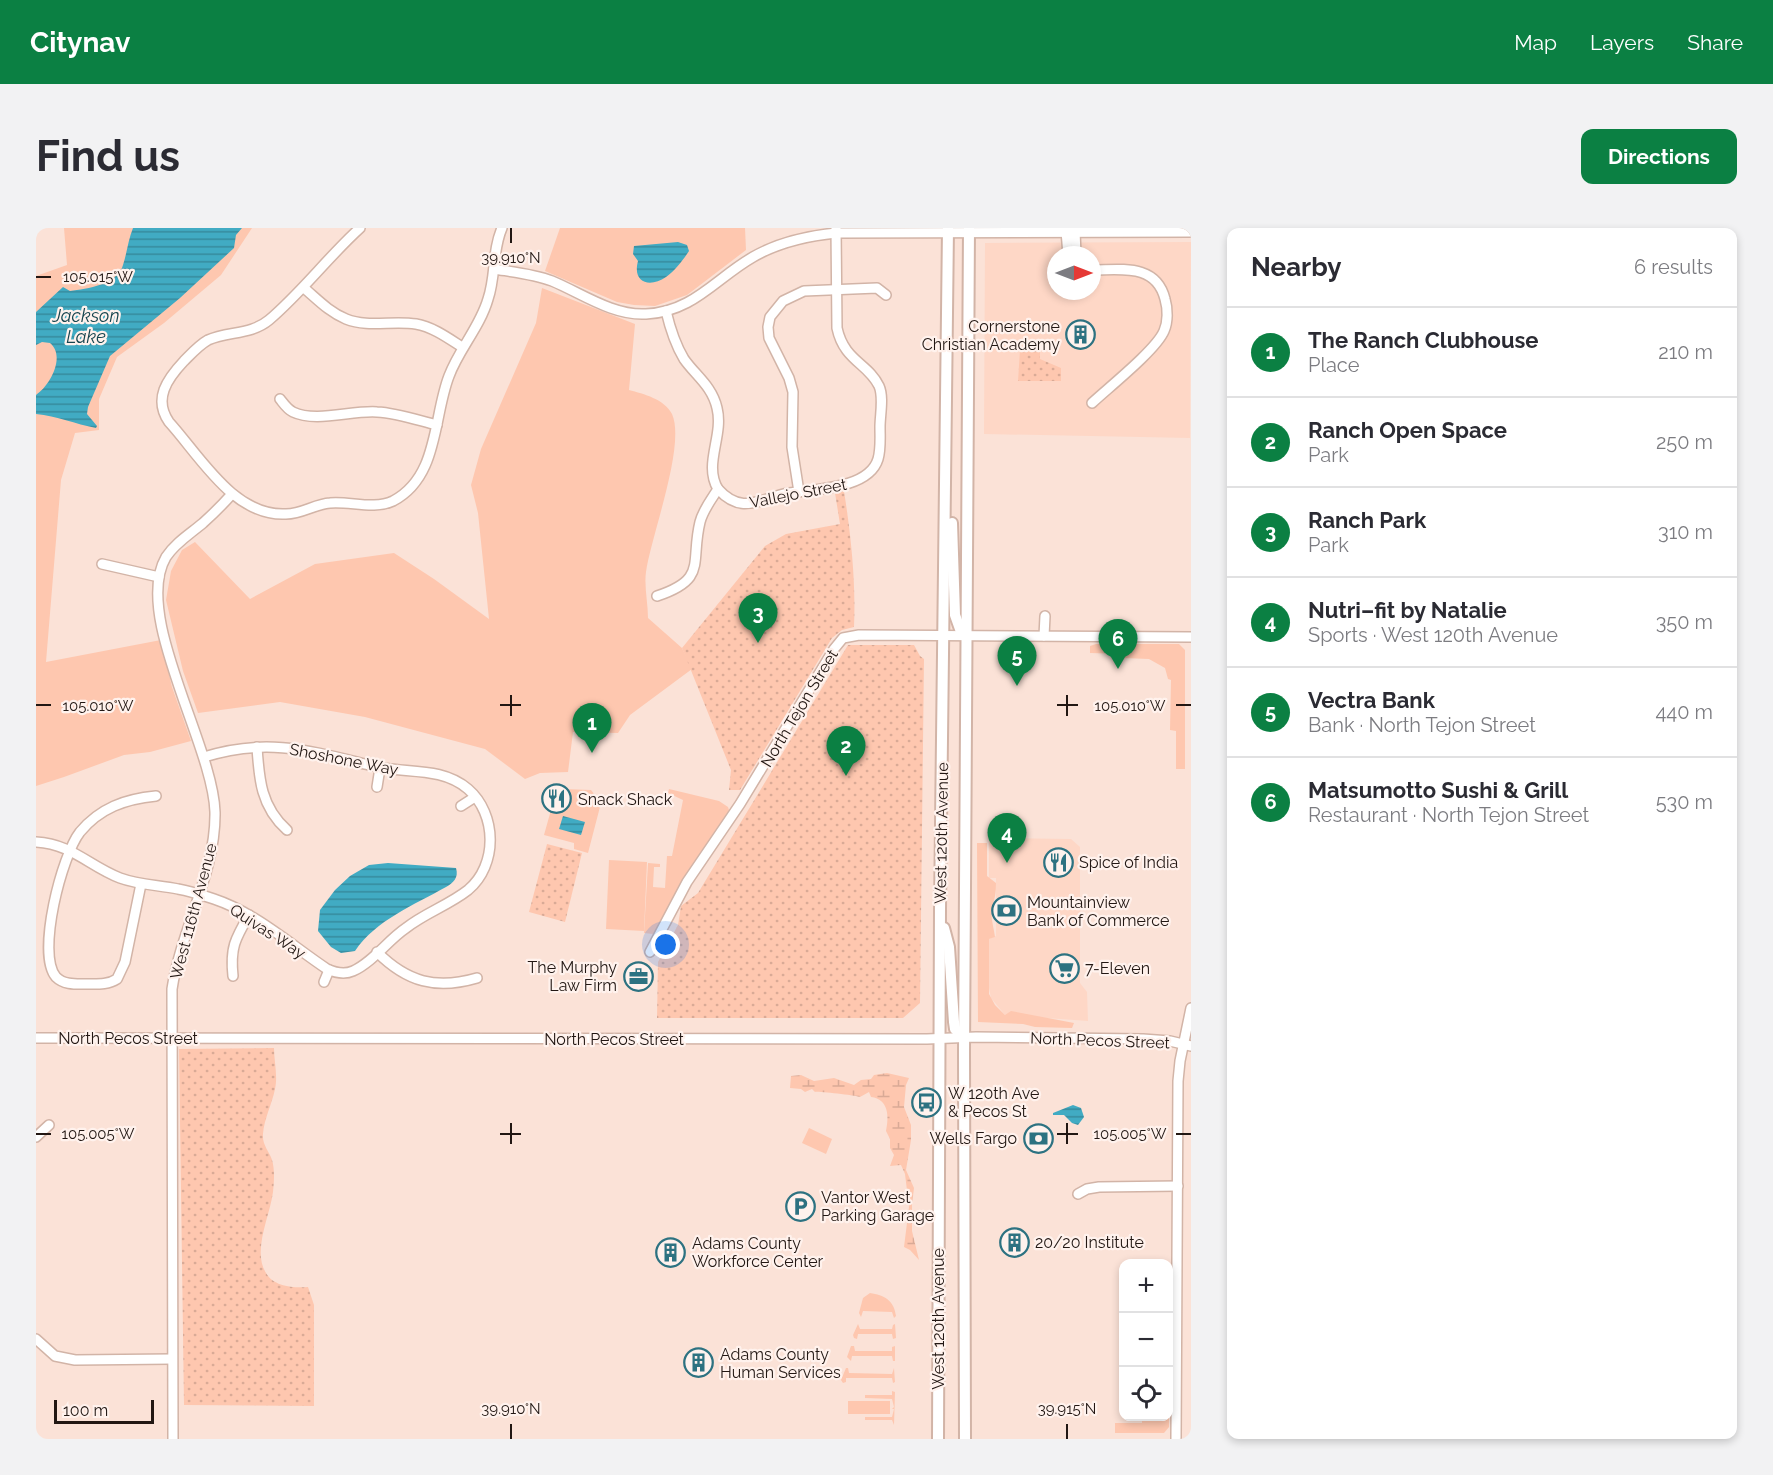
<!DOCTYPE html>
<meta charset="utf-8">
<style>
:root{--surface:#fff;--page:#f2f2f3;--text:#2b2b33;--muted:#7c7c81;--line:#e1e1e2;--accent:#0b8043}
body{margin:0;font-family:Raleway,sans-serif;background:var(--page);color:var(--text)}
.controls{position:absolute;right:18px;bottom:18px;display:grid;overflow:hidden;border-radius:12px;box-shadow:0 3px 9px #0003}
.controls button{width:54px;height:54px;display:grid;place-items:center;padding:0;border:0;border-bottom:2px solid var(--line);background:var(--surface);color:var(--text);font:30px sans-serif}
.compass{position:absolute;left:1011px;top:18px;width:54px;height:54px;border-radius:50%;background:var(--surface);box-shadow:0 3px 9px #0003;rotate:90deg}
.scale{position:absolute;left:18px;bottom:15px;width:100px;box-sizing:border-box;padding-left:6px;border:3px solid #221713;border-top:0;font-size:16px;line-height:21px;white-space:nowrap;color:#221713;-webkit-text-stroke:4px #fff2ed;paint-order:stroke}
.you{position:absolute;left:630px;top:717px;width:21px;height:21px;margin:-15px;border:4px solid #fff;border-radius:50%;background:#1a73e8;box-shadow:0 0 0 9px #1a73e833}
.badge{display:grid;place-items:center;width:39px;height:39px;border-radius:50%;background:var(--accent);color:#fff;font-size:20px;font-weight:700}
.pin{position:absolute;translate:-50% -50px;filter:drop-shadow(0 2px 3px #0008)}
.pin::after{content:'';position:absolute;top:32px;width:21px;height:18px;background:inherit;clip-path:polygon(0 0,100% 0,50% 100%)}
.list{margin:0;padding:0;list-style:none}
h2{display:flex;justify-content:space-between;align-items:center;height:78px;margin:0;padding:0 24px;font-size:26px}
h2 small{font-size:20px;font-weight:400;color:var(--muted)}
.list li{display:grid;grid-template-columns:39px 1fr auto;gap:18px;align-items:center;box-sizing:border-box;height:90px;padding:0 24px;border-top:2px solid var(--line)}
.list b{display:block;font-size:22px;white-space:nowrap}
.list p{margin:0;font-size:20px;white-space:nowrap;color:var(--muted)}
.list em{font-size:20px;font-style:normal;color:var(--muted)}
.icon{flex:none;width:33px;height:33px;fill:none;stroke:currentColor;stroke-width:2;stroke-linecap:round;stroke-linejoin:round}
.map{position:relative;flex:none;width:1155px;height:1211px;overflow:hidden;border-radius:12px}
header{display:flex;align-items:center;gap:36px;box-sizing:border-box;height:84px;padding:0 30px;background:var(--accent);color:#fff}
header strong{font-size:28px}
nav{display:flex;gap:33px;margin-inline-start:auto;font-size:21px}
.intro{display:flex;align-items:center;justify-content:space-between;box-sizing:border-box;height:144px;padding:0 36px}
h1{margin:0;font-size:42px}
.button{padding:15px 27px;border-radius:12px;background:var(--accent);color:#fff;font-size:21px;font-weight:700}
main{display:flex;gap:36px;padding:0 36px}
aside{flex:1;background:var(--surface);border-radius:12px;box-shadow:0 3px 9px #0003}
.map>svg:first-child{display:block}
.built{fill:#fed7c6;fill-rule:evenodd}
.grass{fill:#fec7af}
.wetland{fill:url(#wetland-marsh)}
.park{fill:url(#park-dots)}
.water{fill:url(#water-rules)}
.lines{fill:none;stroke-linecap:round;stroke-linejoin:round}
.minor-casing{stroke:#d2b4a7;stroke-width:12}
.major-casing{stroke:#d2b4a7;stroke-width:14}
.minor{stroke:#fff;stroke-width:9}
.major{stroke:#fff;stroke-width:10}
.ticks{fill:none;stroke:#221713;stroke-width:2}
.labels{text-anchor:middle;stroke-width:4.5;stroke-linejoin:round;paint-order:stroke}
.poi-label{font-size:16px;fill:#221713;stroke:#fff2ed;text-anchor:start}
.street-label{font-size:16px;fill:#221713;stroke:#fff2ed}
.water-label{font-size:18px;font-style:italic;fill:#15444e;stroke:#fff2ed}
.ticks-label{font-size:15px;text-anchor:middle;fill:#221713;stroke:#fff2ed;stroke-width:4.5;stroke-linejoin:round;paint-order:stroke}
</style>
<header>
<strong>Citynav</strong>
<nav><a>Map</a><a>Layers</a><a>Share</a></nav>
</header>
<div class="intro"><h1>Find us</h1><a class="button">Directions</a></div>
<main>
<div class="map">
<svg width="1155" height="1211" viewBox="0 0 1155 1211">
<defs>
<pattern id="wetland-marsh" width="20" height="14" patternUnits="userSpaceOnUse" patternTransform="scale(1.5)"><rect width="20" height="14" fill="#fec7af"/><path d="M1 5h8M5 5V1M11 12h8M15 12V8" fill="none" stroke="#d9aa96"/></pattern>
<pattern id="park-dots" width="8" height="8" patternUnits="userSpaceOnUse" patternTransform="scale(1.5)"><rect width="8" height="8" fill="#fec7af"/><path d="M2 2h.1M6 6h.1" fill="none" stroke="#d9aa96" stroke-width="1.8" stroke-linecap="round"/></pattern>
<pattern id="water-rules" width="6" height="5" patternUnits="userSpaceOnUse" patternTransform="scale(1.5)"><rect width="6" height="5" fill="#41abc3"/><path d="M0 2.5h6" fill="none" stroke="#368a9d"/></pattern>
</defs>
<rect width="100%" height="100%" fill="#fbe2d7"/>
<g class="built">
<path d="M1155,14l-1,196 -206,-4 1,-191zM1020,27h36v36h-36z"/>
<polygon points="953,610 1035,611 1044,619 1044,755 1051,764 1052,793 969,787 955,770 953,760 953,711 960,708 960,650 953,650"/>
</g>
<g class="grass">
<polygon points="28,0 216,0 185,47 128,95 81,129 63,171 63,202 39,205 25,252 10,434 125,412 136,459 155,513 114,524 88,527 28,549 0,558 0,48 31,37"/>
<polygon points="524,0 709,0 710,22 651,67 619,78 598,77 581,74 509,43"/>
<path d="M506,60l93,36 -6,66c15,4 35,9 43,24 14,31 -21,122 -26,158 -2,14 2,31 2,46l34,30 10,21 -62,46 -12,18 -45,-1 -5,40 -28,1 -15,6 -40,-30 -120,-32 -85,-15 -82,11 -15,-42 -17,-71 5,-29 11,-21 13,-8 55,57 65,-35 79,-11 40,26 55,40 -11,-106 -7,-28 10,-36 55,-126z"/>
<polygon points="1060,416 1143,416 1149,422 1149,541 1140,541 1140,503 1134,502 1135,452 1132,451 1129,440 1113,431 1087,430 1086,426 1054,425 1054,418"/>
<polygon points="527,561 555,562 565,575 552,625 538,621 538,615 508,607 515,582 524,584 519,577 522,578"/>
<polygon points="633,561 683,573 692,579 693,582 617,706 608,705 612,635 624,636 624,639 618,639 617,659 629,660 631,628 636,628 647,572 632,565"/>
<path d="M941,615h10v33l9,7c0,9 -1,16 -4,24 -2,10 2,21 3,30l-6,2v55l6,11 10,10 6,-4 63,12 -2,5 -37,-1 -12,-3 -45,-2z"/>
<polygon points="573,632 611,634 608,703 570,701"/>
<polygon points="773,900 796,911 790,926 766,915"/>
<path d="M834,1065c14,2 24,7 26,23l-2,2 -2,-6 -29,-1 -2,6 -2,-4 4,-15z"/>
<polygon points="1133,1078 1133,1199 1128,1205 1079,1205 1079,1195 1106,1195 1106,1189 1132,1188"/>
<polygon points="822,1096 824,1101 856,1101 857,1097 859,1096 860,1110 857,1111 856,1106 822,1106 821,1111 818,1110 817,1107"/>
<polygon points="815,1118 818,1118 819,1123 856,1123 856,1119 859,1118 859,1133 857,1133 856,1128 816,1128 815,1133 811,1129"/>
<polygon points="810,1140 812,1140 813,1145 856,1146 858,1140 859,1154 857,1155 856,1150 810,1150 810,1154 807,1155 805,1152"/>
<polygon points="856,1163 859,1164 858,1197 856,1192 829,1192 829,1189 856,1189 858,1181 856,1181 858,1179 856,1171 829,1170 829,1167 856,1167"/>
<rect x="812" y="1173" width="42" height="13"/>
</g>
<path class="wetland" d="M851,845l22,5 -3,7 -2,22 7,18v15l-5,30 8,18 -2,16v27l7,29 -9,-10 -6,-3 5,-40 -4,-33 -4,-9 -11,1 4,-11 -4,-7v-9l-4,-8c3,-14 3,-32 -15,-34l-2,-5 -9,5c-2,-1 -41,-6 -45,-5l-3,-3 -7,3 -4,-3 -11,-1 1,-12 10,-1 13,6 20,-3 20,7 7,-5 10,-1 3,-4z"/>
<g class="park">
<polygon points="984,122 1004,123 1004,131 1025,140 1025,153 982,153"/>
<path d="M808,263c7,45 12,91 10,136l-12,3 -10,8 -92,152h-11l2,-20 -49,-122 83,-102 21,-12 54,-10 -5,-31z"/>
<polygon points="812,417 878,417 884,428 888,431 884,775 867,790 621,790 622,734 642,697 645,678 662,665"/>
<polygon points="511,616 546,625 529,694 493,684"/>
<path d="M238,820c0,13 4,28 1,41 -3,15 -11,30 -12,45 -1,11 6,17 9,26 3,10 2,22 1,32 -3,24 -21,59 -7,81 8,14 28,15 42,14l6,18v101l-130,-1 -5,-356z"/>
</g>
<g class="water">
<path d="M97,0h109l-6,7 -2,13 -54,50 -70,58 -22,51 -1,7 10,12 -1,2c-21,-4 -39,-12 -60,-14v-19c14,-9 30,-39 14,-52l-8,-1 -6,3v-33l27,-25 7,4c17,-2 48,-7 53,-26 4,-12 5,-25 10,-37z"/>
<path d="M642,14l9,3 2,6c-6,9 -14,20 -23,26 -16,11 -34,6 -28,-16l-5,-7 1,-8z"/>
<polygon points="527,588 549,594 545,607 523,601"/>
<path d="M352,635l68,5c3,10 -3,15 -10,19 -32,18 -70,33 -91,64l-14,2 -10,-6 -13,-16 2,-21 15,-20 15,-14 19,-11z"/>
<polygon points="1037,877 1045,880 1048,889 1042,897 1036,895 1028,887 1017,887 1017,885"/>
</g>
<g class="lines">
<defs>
<g id="minor">
<path d="M324,0c-32,29 -58,64 -91,92 -18,15 -41,11 -61,20 -9,5 -17,14 -24,21 -17,18 -31,38 -15,61 31,34 65,95 117,92 16,0 29,-10 44,-11 20,-2 44,7 63,-2 46,-24 40,-84 56,-125 10,-27 31,-49 39,-77 8,-23 4,-48 14,-71"/>
<polyline points="1030,3 1032,27"/>
<polyline points="1039,3 1040,27"/>
<path d="M458,41c19,3 40,5 58,12 29,12 61,35 94,33 47,-2 70,-36 107,-57 26,-15 53,-21 83,-24l355,-1"/>
<path d="M268,60c13,11 25,24 42,31 22,9 47,1 70,5 17,3 32,14 46,23"/>
<path d="M244,171c4,5 7,10 13,13 23,11 59,-2 84,0 20,1 40,8 60,13"/>
<path d="M1056,175c16,-15 64,-53 72,-72 4,-9 4,-22 1,-32 -9,-36 -44,-29 -73,-29"/>
<path d="M682,261c24,27 43,9 71,4 26,-4 80,-4 89,-34 3,-10 2,-22 2,-32 0,-12 4,-30 -1,-41 -11,-23 -35,-25 -42,-58l-1,-100"/>
<polyline points="763,264 756,219 757,164 753,150 733,110 732,99 734,89 747,73 768,63 841,60 850,67"/>
<polyline points="66,336 123,349"/>
<path d="M621,368c51,-17 33,-33 43,-74 3,-12 11,-22 18,-33 -15,-25 6,-53 -1,-81 -5,-22 -21,-32 -33,-49 -9,-15 -14,-31 -18,-48"/>
<polyline points="1008,408 1009,388"/>
<path d="M221,519c2,32 4,60 30,83"/>
<polyline points="341,559 344,540"/>
<polyline points="425,578 439,569"/>
<path d="M0,614c36,2 53,24 84,36 19,7 39,7 58,11 12,2 24,6 36,10 42,14 77,46 113,70 9,4 17,6 26,2 20,-9 35,-31 53,-43 19,-15 43,-23 62,-38 30,-25 29,-76 0,-101 -27,-23 -63,-15 -95,-23 -62,-15 -106,-29 -169,-9"/>
<path d="M105,656l-16,78 -8,17c-9,6 -20,5 -31,5 -10,0 -22,1 -30,-7 -20,-23 6,-122 24,-145 20,-24 45,-33 76,-36"/>
<path d="M341,724c30,30 59,38 100,26"/>
<polyline points="614,724 651,654 704,576 798,421 807,410 823,407 1155,409"/>
<path d="M197,748c-3,-28 2,-37 16,-61"/>
<polyline points="288,754 293,742"/>
<polyline points="0,810 891,811 940,809 1107,811 1134,813 1155,818"/>
<polyline points="0,909 13,897"/>
<polyline points="1042,966 1051,961 1063,959 1142,958"/>
<polyline points="0,1111 19,1128 39,1132 136,1131"/>
<path d="M137,1211l-1,-450c9,-60 44,-116 43,-177 -2,-67 -83,-197 -49,-255 9,-14 24,-23 37,-34 10,-9 20,-19 29,-29"/>
<polyline points="1140,1211 1142,853 1144,833 1155,780"/>
</g>
<g id="major">
<polyline points="916,295 919,387 924,401 930,408"/>
<polyline points="908,700 913,719 918,794 919,801 928,809"/>
<polyline points="902,1211 904,682 912,0"/>
<polyline points="929,1211 928,825 933,0"/>
</g>
</defs>
<use href="#minor" class="minor-casing"/>
<use href="#major" class="major-casing"/>
<use href="#minor" class="minor"/>
<use href="#major" class="major"/>
</g>
<path class="ticks" d="M475,0v15M0,49h15M475,467v21M1031,467v21M0,477h15M464,477h21M1021,477h21M1140,477h15M475,895v21M1031,895v21M0,906h15M464,906h21M1021,906h21M1140,906h15M475,1196v15M1031,1196v15"/>
<defs>
<symbol id="building-ring" viewBox="-11 -11 22 22"><circle r="9.5" fill="#fff2ed" stroke="#2d7281" stroke-width="1.5"/><path d="M-4-6H4V6H1V3H-1V6H-4ZM-2.5-4.3h1.7v1.8h-1.7ZM.8-4.3h1.7v1.8H.8ZM-2.5-1h1.7V.8h-1.7ZM.8-1h1.7V.8H.8Z" fill="#2d7281"/></symbol>
<symbol id="restaurant-ring" viewBox="-11 -11 22 22"><circle r="9.5" fill="#fff2ed" stroke="#2d7281" stroke-width="1.5"/><path d="M-5-6h1v4h1v-4h1v4h1v-4h1v5L-1.5 .5V6h-2V.5L-5-1ZM5-6V6H3V1.5H1.5Q1.5-4 5-6Z" fill="#2d7281"/></symbol>
<symbol id="bank-ring" viewBox="-11 -11 22 22"><circle r="9.5" fill="#fff2ed" stroke="#2d7281" stroke-width="1.5"/><path d="M-6-4H6V4H-6ZM0-2.3a2.3 2.3 0 1 0 0 4.6a2.3 2.3 0 1 0 0-4.6Z" fill="#2d7281"/></symbol>
<symbol id="supermarket-ring" viewBox="-11 -11 22 22"><circle r="9.5" fill="#fff2ed" stroke="#2d7281" stroke-width="1.5"/><path d="M-6-5.5h2.5l.6 2H6L4.5 2H-2.5L-4.4-4H-6ZM-1.5 3.2a1.3 1.3 0 1 0 .1 0ZM3 3.2a1.3 1.3 0 1 0 .1 0Z" fill="#2d7281"/></symbol>
<symbol id="office-ring" viewBox="-11 -11 22 22"><circle r="9.5" fill="#fff2ed" stroke="#2d7281" stroke-width="1.5"/><path d="M-6-3h4V-5.5h4V-3h4V5H-6ZM-1-4.5V-3h2v-1.5ZM-6 0V1H6V0Z" fill="#2d7281"/></symbol>
<symbol id="bus-ring" viewBox="-11 -11 22 22"><circle r="9.5" fill="#fff2ed" stroke="#2d7281" stroke-width="1.5"/><path d="M-5-6H5V4H4V6H2V4H-2V6H-4V4H-5ZM-3.5-4V0h7V-4ZM-3.5 1.2v1.5H-2V1.2ZM2 1.2v1.5H3.5V1.2Z" fill="#2d7281"/></symbol>
<symbol id="parking-ring" viewBox="-11 -11 22 22"><circle r="9.5" fill="#fff2ed" stroke="#2d7281" stroke-width="1.5"/><path d="M-3.5-5.5H1a3.5 3.5 0 0 1 0 7H-1V5.5H-3.5ZM-1-3.4V-.6H.8a1.4 1.4 0 0 0 0-2.8Z" fill="#2d7281"/></symbol>
</defs>
<g fill-rule="evenodd">
<use href="#building-ring" x="1028" y="90" width="33" height="33"/>
<use href="#restaurant-ring" x="504" y="554" width="33" height="33"/>
<use href="#restaurant-ring" x="1006" y="618" width="33" height="33"/>
<use href="#bank-ring" x="954" y="666" width="33" height="33"/>
<use href="#supermarket-ring" x="1012" y="724" width="33" height="33"/>
<use href="#office-ring" x="586" y="732" width="33" height="33"/>
<use href="#bus-ring" x="874" y="858" width="33" height="33"/>
<use href="#bank-ring" x="986" y="894" width="33" height="33"/>
<use href="#parking-ring" x="748" y="962" width="33" height="33"/>
<use href="#building-ring" x="962" y="998" width="33" height="33"/>
<use href="#building-ring" x="618" y="1008" width="33" height="33"/>
<use href="#building-ring" x="646" y="1118" width="33" height="33"/>
</g>
<g class="labels">
<g class="poi-label">
<text x="1024" y="104" text-anchor="end">Cornerstone<tspan x="1024" dy="18">Christian Academy</tspan></text>
<text x="542" y="577">Snack Shack</text>
<text x="1043" y="640">Spice of India</text>
<text x="991" y="680">Mountainview<tspan x="991" dy="18">Bank of Commerce</tspan></text>
<text x="581" y="745" text-anchor="end">The Murphy<tspan x="581" dy="18">Law Firm</tspan></text>
<text x="1049" y="746">7-Eleven</text>
<text x="912" y="871">W 120th Ave<tspan x="912" dy="18">&amp; Pecos St</tspan></text>
<text x="981" y="916" text-anchor="end">Wells Fargo</text>
<text x="785" y="975">Vantor West<tspan x="785" dy="18">Parking Garage</tspan></text>
<text x="999" y="1020">20/20 Institute</text>
<text x="656" y="1021">Adams County<tspan x="656" dy="18">Workforce Center</tspan></text>
<text x="684" y="1132">Adams County<tspan x="684" dy="18">Human Services</tspan></text>
</g>
<g class="street-label">
<text transform="translate(762 265) rotate(-11)" y="6">Vallejo Street</text>
<text transform="translate(763 480) rotate(-59)" y="6">North Tejon Street</text>
<text transform="translate(308 531) rotate(11)" y="6">Shoshone Way</text>
<text transform="translate(905 605) rotate(-89)" y="6">West 120th Avenue</text>
<text transform="translate(157 683) rotate(-75)" y="6">West 116th Avenue</text>
<text transform="translate(232 703) rotate(33)" y="6">Quivas Way</text>
<text x="92" y="816">North Pecos Street</text>
<text x="578" y="817">North Pecos Street</text>
<text transform="translate(1064 812) rotate(2)" y="6">North Pecos Street</text>
<text transform="translate(902 1091) rotate(-90)" y="6">West 120th Avenue</text>
</g>
<g class="water-label">
<text x="50" y="94">Jackson<tspan x="50" dy="21">Lake</tspan></text>
</g>
</g>
<g class="ticks-label">
<text x="475" y="35">39.910°N</text>
<text x="62" y="54">105.015°W</text>
<text x="1094" y="483">105.010°W</text>
<text x="62" y="483">105.010°W</text>
<text x="1094" y="911">105.005°W</text>
<text x="62" y="911">105.005°W</text>
<text x="475" y="1186">39.910°N</text>
<text x="1031" y="1186">39.915°N</text>
</g>
</svg>
<div class="controls">
<button>+</button>
<button>−</button>
<button><svg class="icon" aria-label="locate" viewBox="0 0 24 24"><circle cx="12" cy="12" r="6"/><path d="M12 2v4M12 18v4M2 12h4M18 12h4"/></svg></button>
</div>
<svg class="compass" viewBox="-18 -18 36 36"><path d="M0-13l5 13h-10z" fill="#e53935"/><path d="M0 13l5-13h-10z" fill="#7c7c81"/></svg>
<div class="scale">100 m</div>
<div class="you"></div>
<div class="pin badge" style="left:556px;top:525px">1</div>
<div class="pin badge" style="left:810px;top:548px">2</div>
<div class="pin badge" style="left:722px;top:415px">3</div>
<div class="pin badge" style="left:971px;top:635px">4</div>
<div class="pin badge" style="left:981px;top:458px">5</div>
<div class="pin badge" style="left:1082px;top:441px">6</div>
</div>
<aside>
<h2>Nearby<small>6 results</small></h2>
<ul class="list">
<li><span class="badge">1</span><div><b>The Ranch Clubhouse</b><p>Place</p></div><em>210 m</em></li>
<li><span class="badge">2</span><div><b>Ranch Open Space</b><p>Park</p></div><em>250 m</em></li>
<li><span class="badge">3</span><div><b>Ranch Park</b><p>Park</p></div><em>310 m</em></li>
<li><span class="badge">4</span><div><b>Nutri–fit by Natalie</b><p>Sports · West 120th Avenue</p></div><em>350 m</em></li>
<li><span class="badge">5</span><div><b>Vectra Bank</b><p>Bank · North Tejon Street</p></div><em>440 m</em></li>
<li><span class="badge">6</span><div><b>Matsumotto Sushi &amp; Grill</b><p>Restaurant · North Tejon Street</p></div><em>530 m</em></li>
</ul>
</aside>
</main>
